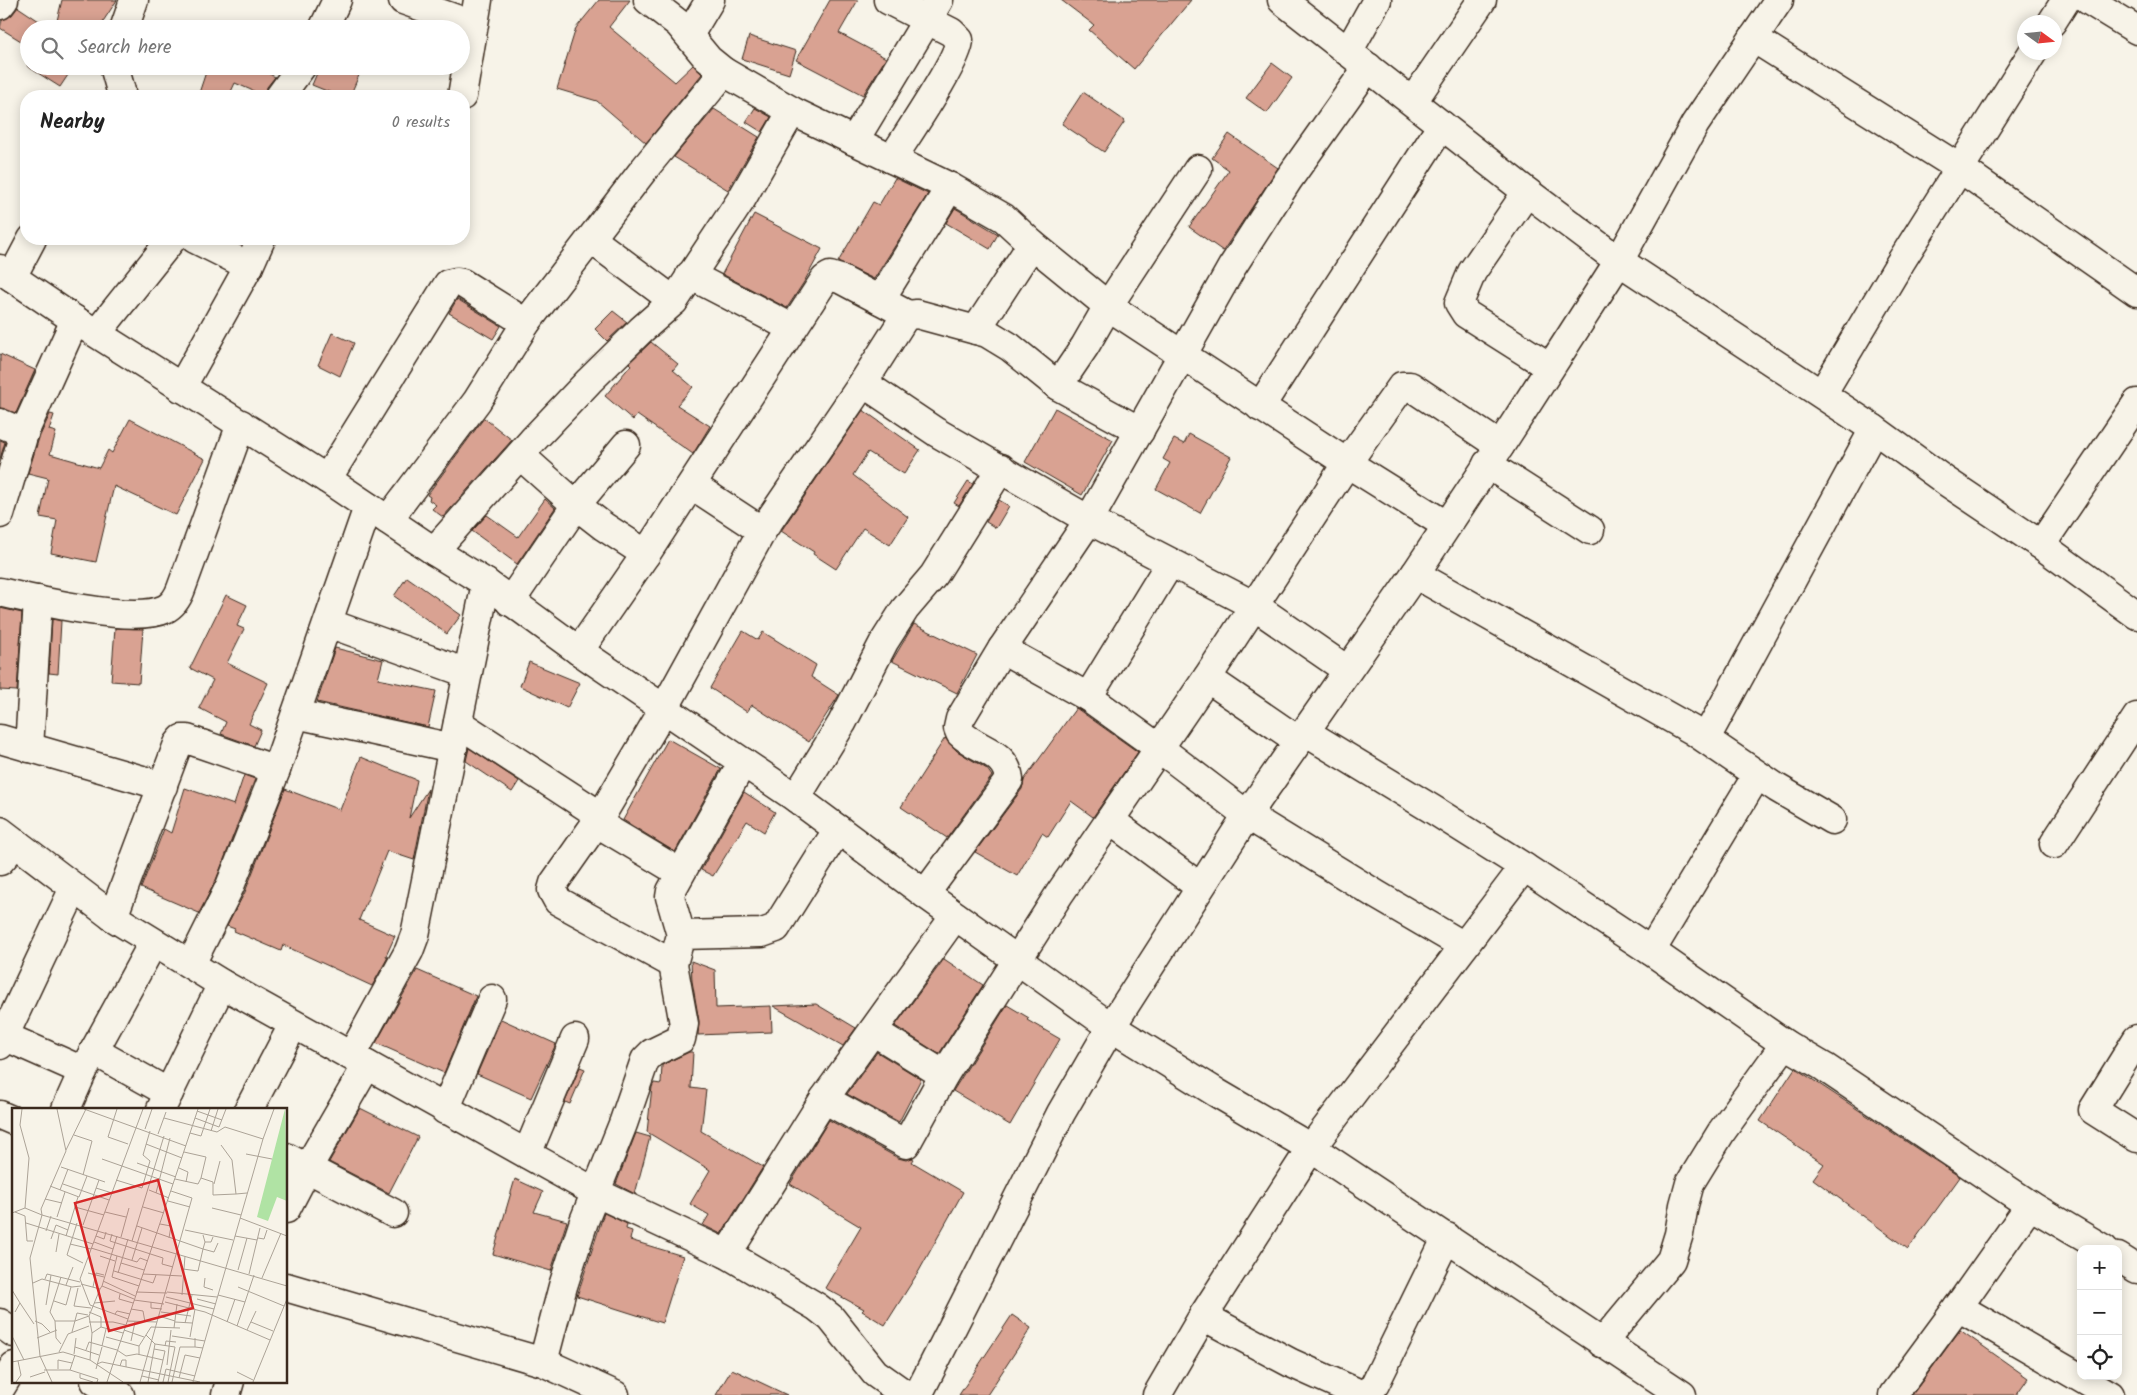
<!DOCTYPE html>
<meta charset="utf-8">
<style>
:root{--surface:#fff;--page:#f2f2f2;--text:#222;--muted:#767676;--line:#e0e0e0}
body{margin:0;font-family:Kalam,sans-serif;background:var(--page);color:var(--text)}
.controls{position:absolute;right:15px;bottom:15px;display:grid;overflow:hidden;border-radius:10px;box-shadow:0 2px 12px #0003}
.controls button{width:45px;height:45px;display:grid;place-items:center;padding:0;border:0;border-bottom:1px solid var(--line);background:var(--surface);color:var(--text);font:25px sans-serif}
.compass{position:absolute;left:2017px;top:15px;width:45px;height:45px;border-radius:50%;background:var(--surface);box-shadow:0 2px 12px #0003;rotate:105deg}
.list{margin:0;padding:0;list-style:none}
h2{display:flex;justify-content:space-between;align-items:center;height:65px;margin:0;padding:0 20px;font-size:21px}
h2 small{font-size:16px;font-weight:400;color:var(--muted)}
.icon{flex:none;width:28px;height:28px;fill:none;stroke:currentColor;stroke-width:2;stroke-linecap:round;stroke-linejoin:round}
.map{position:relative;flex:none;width:2137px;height:1395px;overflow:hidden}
.search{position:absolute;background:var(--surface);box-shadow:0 2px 12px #0003;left:20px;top:20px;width:450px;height:55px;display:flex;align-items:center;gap:12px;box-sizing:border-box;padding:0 18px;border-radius:28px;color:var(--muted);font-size:19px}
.panel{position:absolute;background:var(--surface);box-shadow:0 2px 12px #0003;left:20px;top:90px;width:450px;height:155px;border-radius:20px}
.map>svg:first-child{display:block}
.building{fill:#d9a292;stroke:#3b2a1e}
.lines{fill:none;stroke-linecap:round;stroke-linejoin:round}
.street-casing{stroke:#3b2a1e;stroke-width:31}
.secondary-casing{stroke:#3b2a1e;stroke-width:31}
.street{stroke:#f7f3e8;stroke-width:28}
.secondary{stroke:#f7f3e8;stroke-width:28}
.inset-road{fill:none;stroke:#aca397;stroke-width:1}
.view{fill:#d62828;fill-opacity:0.15;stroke:#d62828;stroke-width:2.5}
.inset-edge{fill:none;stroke:#3b2a1e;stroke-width:2.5}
</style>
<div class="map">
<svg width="2137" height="1395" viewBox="0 0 2137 1395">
<rect width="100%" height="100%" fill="#f7f3e8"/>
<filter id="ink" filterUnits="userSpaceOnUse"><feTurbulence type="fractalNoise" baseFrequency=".02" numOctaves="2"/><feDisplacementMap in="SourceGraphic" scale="10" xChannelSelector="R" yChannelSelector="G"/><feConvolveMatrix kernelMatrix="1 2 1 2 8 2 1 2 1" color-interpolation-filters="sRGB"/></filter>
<g filter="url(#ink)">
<g class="building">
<polygon points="62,0 117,0 98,29 55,29"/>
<polygon points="599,0 630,0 609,27 675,82 693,65 702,74 646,143 597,101 557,89 576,28"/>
<polygon points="830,0 858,0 839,33 886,58 863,95 796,60"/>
<polygon points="1061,0 1191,0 1134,69 1089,30 1094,25"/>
<polygon points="18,7 51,29 29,29 29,46 0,28 2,20 12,15"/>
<polygon points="749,36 796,51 789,74 742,59"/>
<polygon points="29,62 29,66 74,66 60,87 27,66"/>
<polygon points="1272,63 1292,78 1267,113 1246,98"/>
<polygon points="208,66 255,66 275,77 267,87 265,96 235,83 229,96 198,96"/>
<polygon points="320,66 363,66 350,96 339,96 312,85"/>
<polygon points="1083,92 1125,121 1104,152 1062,124"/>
<polygon points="755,108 771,117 762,132 746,122"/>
<polygon points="714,109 759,137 728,190 674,157"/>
<polygon points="1229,134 1278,168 1223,251 1189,227 1229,170 1212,158"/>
<polygon points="895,178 928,194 874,279 838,262 873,202 879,205"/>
<polygon points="955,208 998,234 990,249 946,223"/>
<polygon points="754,214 822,249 804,282 787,308 722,274"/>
<polygon points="457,299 501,326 493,339 449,313"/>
<polygon points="613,311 627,322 607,341 595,329"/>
<polygon points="332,333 354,343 340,376 318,365"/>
<polygon points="651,342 678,364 673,370 693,387 677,405 710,426 693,454 637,415 633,420 605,396 631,365 629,363"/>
<polygon points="0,354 35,370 16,413 0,408"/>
<polygon points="1055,408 1113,440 1082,495 1025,462"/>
<polygon points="863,410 920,450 904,474 868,452 853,475 908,517 890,545 863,528 836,569 813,554 814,552 781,531"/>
<polygon points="50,414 54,415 49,430 56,432 50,454 99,468 108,450 112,453 130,419 205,459 176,515 114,486 96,562 51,553 57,520 40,517 48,478 28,473 39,438"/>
<polygon points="484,418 512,440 443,517 432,509 436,505 429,500 430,497 427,495"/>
<polygon points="1189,434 1231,457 1200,513 1156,489 1170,463 1163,459 1174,439 1184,444"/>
<polygon points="0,440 5,442 0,459"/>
<polygon points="968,481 973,484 959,506 954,503"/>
<polygon points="545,499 555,508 517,564 472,531 487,515 518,537"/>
<polygon points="999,500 1009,506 996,528 986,522"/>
<polygon points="407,577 461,615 447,634 394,596"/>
<polygon points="226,595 247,605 237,626 244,629 227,663 268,683 249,724 261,730 254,746 221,734 226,722 199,708 213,680 190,668"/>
<polygon points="0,608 22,613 17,691 0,690"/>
<polygon points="52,619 61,621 58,674 49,673"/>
<polygon points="914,624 977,655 957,693 892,661"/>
<polygon points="115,628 143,629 139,683 111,681"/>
<polygon points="743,631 758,640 763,632 816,665 811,677 839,695 809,742 752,705 747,712 710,688"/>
<polygon points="335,648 383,660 378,679 436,691 428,727 317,702"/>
<polygon points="529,662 580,683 567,708 520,686"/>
<polygon points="1076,708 1138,752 1093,817 1071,801 1048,837 1042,833 1017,876 975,852 1022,789 1024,780"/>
<polygon points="945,738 957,751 987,769 992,776 947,838 901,807"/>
<polygon points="668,739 721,769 675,852 623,820"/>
<polygon points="469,748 519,781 512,792 466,761"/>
<polygon points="361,757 417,780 409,818 428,789 414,860 387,851 359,920 395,936 386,956 388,957 372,986 283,945 281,951 234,931 235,929 227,926 245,892 285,789 340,810"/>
<polygon points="244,775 255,779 216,880 199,913 141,888 164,829 171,833 185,788 234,805"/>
<polygon points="744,792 775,812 764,832 747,821 713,876 701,870"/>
<polygon points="944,959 983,985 939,1054 895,1026"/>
<polygon points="691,961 715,970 716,1008 771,1006 772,1032 698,1035 699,1021 692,981"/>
<polygon points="417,970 476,996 444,1073 376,1043"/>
<polygon points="816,1004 856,1028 843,1046 773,1006"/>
<polygon points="1007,1005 1029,1018 1027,1020 1060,1039 1010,1125 953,1091"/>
<polygon points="501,1019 556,1044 531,1098 477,1074"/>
<polygon points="689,1052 693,1052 691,1088 706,1090 701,1131 763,1167 721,1234 703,1225 709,1215 690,1204 710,1170 647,1132 652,1087 654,1083 661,1084 662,1065"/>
<polygon points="877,1052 921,1079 899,1122 847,1094"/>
<polygon points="580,1067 585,1069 570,1104 565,1102"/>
<polygon points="1795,1068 1960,1177 1908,1249 1813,1179 1824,1164 1760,1121"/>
<polygon points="360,1108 418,1137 389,1193 329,1162"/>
<polygon points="829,1120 898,1158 906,1160 912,1158 914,1159 912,1162 963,1192 919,1271 885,1325 862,1311 864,1309 825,1288 861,1227 790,1184"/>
<polygon points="636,1133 650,1137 635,1194 616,1184"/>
<polygon points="515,1179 543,1192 534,1212 567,1221 551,1271 493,1254"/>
<polygon points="604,1213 627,1224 626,1229 632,1231 630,1240 683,1256 662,1323 577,1296"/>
<polygon points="1012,1315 1031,1328 987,1395 959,1395"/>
<polygon points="1960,1330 2028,1378 2016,1395 1912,1395"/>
<polygon points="732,1369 787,1395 716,1395"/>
</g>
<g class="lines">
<defs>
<g id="street">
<polyline points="403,0 473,25"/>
<path d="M888,0l63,32 8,8c1,18 -54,98 -67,119"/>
<polyline points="1282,0 1527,192 1619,261 1874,429 1947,482 2041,545 2137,615"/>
<polyline points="2088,0 2137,30"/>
<polyline points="0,5 4,0"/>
<polyline points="2052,22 2066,0"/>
<polyline points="124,29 134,0"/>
<polyline points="323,29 337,0"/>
<polyline points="689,35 710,0"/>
<polyline points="1753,38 1961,169 2137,292"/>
<polyline points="1348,52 1377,0"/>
<polyline points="114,66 121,91 120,96"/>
<polyline points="724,72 792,111 950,187 1004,218 1032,244 1108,306 1347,463 1446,525"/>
<polyline points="280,96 302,66"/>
<polyline points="462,96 478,0"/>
<polyline points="1413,101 1482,0"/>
<polyline points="854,141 939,0"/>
<polyline points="1527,192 1472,272 1459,303 1466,314 1550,367"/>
<polyline points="195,239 249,266"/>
<polyline points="591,239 674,301"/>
<polyline points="690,275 792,328"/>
<polyline points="12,277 32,239"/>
<polyline points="880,300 950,187"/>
<polyline points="976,330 1032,244"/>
<polyline points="97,333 172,239"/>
<polyline points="863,383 936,432 1089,520 1253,605 1347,670"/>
<polyline points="1058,386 1085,346 1108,306 1198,169"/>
<polyline points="181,388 249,266 261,239"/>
<polyline points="1822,394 1900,263 2033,52"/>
<polyline points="1260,407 1442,125"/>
<polyline points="0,423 24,433"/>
<polyline points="520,455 576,505 603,526 646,554"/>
<polyline points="1487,464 1590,530"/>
<polyline points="327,479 448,284 457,282 462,283 526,323"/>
<polyline points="692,485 762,531"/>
<polyline points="0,514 24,433 75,320"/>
<polyline points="388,520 477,401 526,323 645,168 724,72 708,59 679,24 648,0"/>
<polyline points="2041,545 2137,403"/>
<polyline points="434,551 532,441 589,381 641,330 674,301 741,200 792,111"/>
<polyline points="1415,574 1692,730 1777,788 1832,820"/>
<path d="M0,592c35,8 134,32 165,17 8,-4 13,-12 16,-20l60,-165"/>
<polyline points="510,602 576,505 626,445"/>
<polyline points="328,623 467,673"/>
<polyline points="1002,649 1088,697 1159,748 1247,815 1377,895 1464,946"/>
<polyline points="579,651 646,554 825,279 830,276 840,279 908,315"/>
<polyline points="1207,678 1299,741"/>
<polyline points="1088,697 1170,563"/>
<polyline points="296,714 453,748"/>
<polyline points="458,723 601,816"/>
<polyline points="1305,732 1432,809 1524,867 1651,951 1785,1044 1824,1067 2030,1205 2104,1249"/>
<polyline points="1706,738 1874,429"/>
<polyline points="0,739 163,786"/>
<polyline points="29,748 38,600"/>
<polyline points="796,798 842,723 884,642 905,609 934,575 1001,468"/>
<polyline points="1111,821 1200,887"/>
<polyline points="597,823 679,872"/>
<polyline points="0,831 113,917 222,984 595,1192 727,1254 817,1307 831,1318 875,1373 906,1395"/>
<polyline points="2054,844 2137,717"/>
<polyline points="0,861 16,843"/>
<path d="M925,894l84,-114c-2,-29 -31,-29 -49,-47l-2,-5 2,-9 42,-70 87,-129 143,-253 56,-87 80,-113"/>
<polyline points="113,917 178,744 182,739 187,739 276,770"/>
<polyline points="681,935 762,933 776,928 838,829"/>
<polyline points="1651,951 1757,775"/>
<polyline points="191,964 230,886 276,770 368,507"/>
<polyline points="673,964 558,901 552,890 554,883 601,816 664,709 762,531 863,383 903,320 908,315 917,314 987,333 1010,347 1058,386 1140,431"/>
<polyline points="1111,1027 1217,1093 1311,1148 1682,1395"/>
<polyline points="873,1031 944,1075"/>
<polyline points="4,1036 83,1071"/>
<polyline points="2137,1039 2093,1110 2137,1138"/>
<polyline points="0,1045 74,888"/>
<polyline points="94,1051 169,1093"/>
<polyline points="352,1055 409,951 415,935 486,583"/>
<polyline points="824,1099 955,916"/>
<polyline points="66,1109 83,1071 153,943"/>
<polyline points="161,1109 222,984"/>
<polyline points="249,1109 293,1025"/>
<polyline points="445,1110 492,999"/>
<polyline points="0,1115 14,1121"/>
<polyline points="527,1154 575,1039"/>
<polyline points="286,1157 393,1213"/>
<polyline points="286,1209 308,1167 367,1065"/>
<polyline points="727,1254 824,1099 906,1144 944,1075 1060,893 1207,678 1347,463 1402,386 1410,386 1500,446"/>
<polyline points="2118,1257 2137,1269"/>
<polyline points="286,1287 543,1362 615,1395"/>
<polyline points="1958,1307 2110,1395"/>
<polyline points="1203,1316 1291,1363 1360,1394 1369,1392 1375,1384 1447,1237"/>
<polyline points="0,1323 14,1333"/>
<polyline points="1602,1343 1671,1260 1679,1234 1684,1205 1690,1183 1722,1131 1785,1044"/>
<polyline points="543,1362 563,1286 584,1221 623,1124 645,1060 652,1053 681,1039 684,1024 673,964 681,935 670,897 671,891 743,762"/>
<polyline points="95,1381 120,1395"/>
<polyline points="0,1389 14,1366"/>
<polyline points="226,1395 230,1381"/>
<polyline points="1157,1395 1203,1316 1311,1148 1524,867"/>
<polyline points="1893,1395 1958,1307 2030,1205"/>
</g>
<g id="secondary">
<polyline points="0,269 75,320 327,479 434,551 486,583 579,651 796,798 925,894 1111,1027"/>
<polyline points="918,1395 1061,1113 1111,1027 1247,815 1415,574 1500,446 1619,261 1695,124 1779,0"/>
</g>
</defs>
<use href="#street" class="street-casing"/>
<use href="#secondary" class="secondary-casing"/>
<use href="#street" class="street"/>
<use href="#secondary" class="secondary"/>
</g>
</g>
<g transform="translate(12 1108)">
<rect width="275" height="275" fill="#f7f3e8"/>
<path d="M273,1l2,92 -10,-4 -9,24 -11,-4z" fill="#b0e3a4"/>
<path class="inset-road" d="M10,1l-2,16 9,33 -4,50M72,1l102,37M105,1l-9,28 20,7M185,3l25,9M152,10l53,14M183,10l24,9M207,19l7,-18M133,21l7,-20M199,23l7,-22M205,24l8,-5 38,12M178,25l11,3 9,-27M146,26l8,-22M62,27l18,6 -9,34M134,36l36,14M209,37l11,15 4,34 11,-1M54,42l20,-41M172,44l22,5 -5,21M234,46l26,5M90,51l71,25M125,55l39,14M49,59l44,15M167,60l9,4 -2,10M163,71l23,5 3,-6 12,4v13l23,-1M104,72l26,8 8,-27 -7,-6 7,-24M51,76l46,16M202,76l6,-23M38,78l29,11 8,-21M84,80l16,5M48,82l8,-21M137,82l20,8M144,85l14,-55M33,91l17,4M156,93l22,6M63,99l29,8M131,99l21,6M200,100l29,7M3,104l10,4 2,25h6M93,104l21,5M0,105l13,-5 17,7 -1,-6 25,-58 -9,-42M45,109l8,-25M228,110l47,18M14,115l67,21M65,115l-10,32 16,8M148,116l11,2 -2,12M71,117l16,-45M125,118l66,23 -5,22 -15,-2M173,122l48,10M34,123l5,-15M100,126l-2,7 53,17 -1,6 11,3M191,127l2,7h6l2,-5M54,128l12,-39M84,128l8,3 2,-7M223,128l22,4M109,129l8,-29M246,130l6,1 3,-9M39,131l5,-14 12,5M120,133l32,-105M82,134l19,7M193,134l-2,7 11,3 4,-9M58,136l21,5M79,140l46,14 3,-4 8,3M44,144l3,-18M88,148l15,5M105,148l-5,21 27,9M120,152l10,-32M109,155l23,7M226,162l9,-32M102,163l39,12 3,-8M76,165l16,4M106,165l10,-34M131,166l39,2M237,166l11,-46M49,169l-11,35 5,9 1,17 5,6M193,170l-1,9 9,3M250,170l19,-45M33,171l2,-5 33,8M91,173l32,15M21,175l9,-4 30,8 9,-1M69,176l19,5 2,-3 32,13M54,177l7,-18M90,178l15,-50M81,179l3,-14 8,2M226,179l46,19M66,180l-4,18 17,2M0,182l8,13 -5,9M124,184l31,1M155,184l50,5M108,186l-1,5 14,4M170,187l3,-39M206,187l27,7M154,189l48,12M185,191l19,5M122,192l30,4M42,193l12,4 5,-18M139,194v6l11,1M153,194l40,10 65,28M8,195l14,21M82,195l21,-2M34,197l5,-30M119,201l12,2 2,11M77,204l12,5v10l-9,6M149,204l30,4M103,206l2,-3 13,3M147,208l16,5M116,211l-38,-14 -10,-26 63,-170M23,213l7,3 8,8M43,213h20l14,-5M115,213l30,1M77,214h24l13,3M163,214l17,1M215,214l8,-23M239,214l22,9M173,215l7,-28M225,218l17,-51M89,219l22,6M162,220l3,-24M112,222l20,7M235,222l9,-19M60,224l5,-19 11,2M134,227l9,9 -7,38M0,228l12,24M160,228l33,5M94,229l33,9M178,229l5,-28M25,230l20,-8M183,230v9l8,1M119,233l4,-19M143,236l20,3 -7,35M90,238l4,-17M153,238l1,-5 10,1M63,239l24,8M142,241l11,2 -2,9M74,242l3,-8 28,8 9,6 11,-2 26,6 -5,22M47,244l9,-18 21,-8M62,246l2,-16M127,247v-9l12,-19 29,1M78,252l2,-27 -3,-17 11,-27M0,254l51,-10 27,8 33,22M85,256l5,-2 98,20M155,257l4,-35M108,258l2,-6h4v7M46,261v-9l14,3M84,261l6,-22M32,262h26l28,9 -1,3M58,262l5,-15M225,264l16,8M68,266v4l13,4M130,268l17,4M18,269l15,-5M167,270l6,-23 15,3M4,274l5,-7 -3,-14M40,274l-12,-26 -10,-98 12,-43 245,71M95,274l91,-273M128,274l52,-184 -21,-7M151,274l3,-13 29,7M160,274l8,-35h15M181,274l70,-243 11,-30M241,274l34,-83"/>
<path class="view" d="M146,72l35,128 -84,23 -34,-128z"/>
<rect width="275" height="275" class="inset-edge"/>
</g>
</svg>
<div class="controls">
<button>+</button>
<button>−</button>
<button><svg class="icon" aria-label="locate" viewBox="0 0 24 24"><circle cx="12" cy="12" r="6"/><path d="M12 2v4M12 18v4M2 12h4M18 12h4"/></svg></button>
</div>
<svg class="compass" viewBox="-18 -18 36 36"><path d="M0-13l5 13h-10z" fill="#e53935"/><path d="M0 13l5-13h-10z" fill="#767676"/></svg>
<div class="search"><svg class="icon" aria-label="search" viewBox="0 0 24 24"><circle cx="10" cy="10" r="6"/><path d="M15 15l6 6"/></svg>Search here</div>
<section class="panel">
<h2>Nearby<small>0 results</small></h2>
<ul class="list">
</ul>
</section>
</div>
